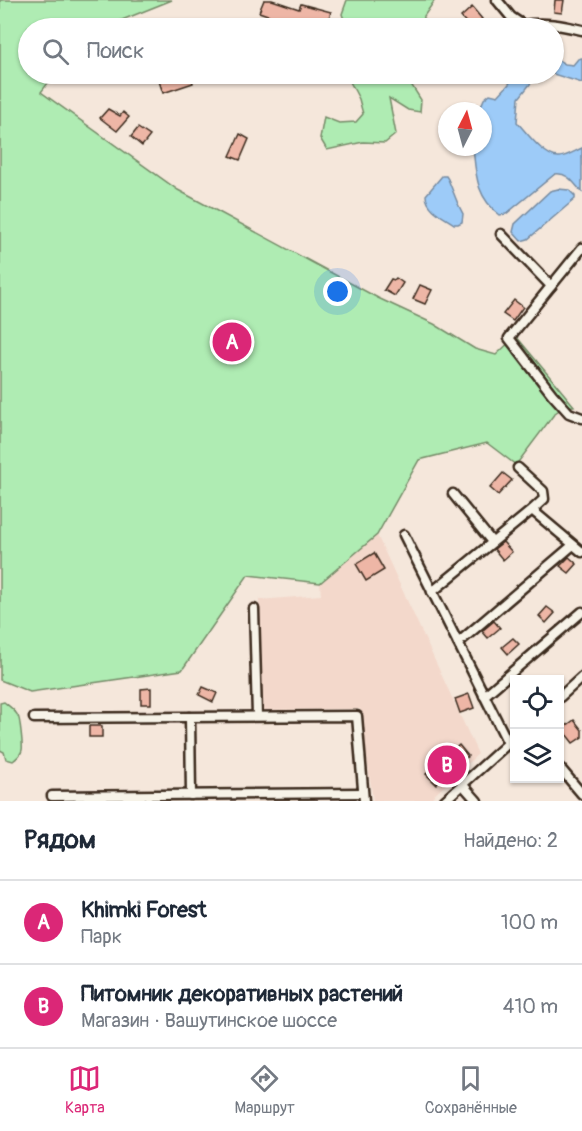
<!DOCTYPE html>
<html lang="ru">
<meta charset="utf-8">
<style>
:root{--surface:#fff;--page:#f6f6f7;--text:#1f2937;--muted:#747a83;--line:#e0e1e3;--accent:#db2777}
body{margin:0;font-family:Pangolin,sans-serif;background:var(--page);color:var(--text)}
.controls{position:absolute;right:18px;bottom:18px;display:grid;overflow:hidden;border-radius:0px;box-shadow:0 2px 4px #0004}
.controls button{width:54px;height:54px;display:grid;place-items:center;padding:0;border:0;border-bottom:2px solid var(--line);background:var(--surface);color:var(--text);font:30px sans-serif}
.compass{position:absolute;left:438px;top:102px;width:54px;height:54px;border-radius:50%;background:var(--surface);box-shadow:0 2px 4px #0004;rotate:6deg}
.you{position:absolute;left:338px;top:292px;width:21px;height:21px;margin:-15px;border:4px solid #fff;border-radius:50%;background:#1a73e8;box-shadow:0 0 0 9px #1a73e833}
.badge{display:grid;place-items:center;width:39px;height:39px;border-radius:50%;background:var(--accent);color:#fff;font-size:20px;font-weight:700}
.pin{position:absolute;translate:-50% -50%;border:3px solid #fff;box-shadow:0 2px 6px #0006}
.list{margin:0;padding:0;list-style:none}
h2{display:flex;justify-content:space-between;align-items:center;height:78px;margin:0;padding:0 24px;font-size:26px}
h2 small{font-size:20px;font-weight:400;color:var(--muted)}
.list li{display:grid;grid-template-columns:39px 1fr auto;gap:18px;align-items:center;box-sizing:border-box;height:84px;padding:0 24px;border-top:2px solid var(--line)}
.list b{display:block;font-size:22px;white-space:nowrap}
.list p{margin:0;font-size:20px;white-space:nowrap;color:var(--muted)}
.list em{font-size:20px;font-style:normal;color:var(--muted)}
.icon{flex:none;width:33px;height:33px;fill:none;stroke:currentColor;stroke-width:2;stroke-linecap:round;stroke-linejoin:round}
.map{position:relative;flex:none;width:582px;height:801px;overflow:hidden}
.search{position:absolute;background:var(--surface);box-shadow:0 2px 4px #0004;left:18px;right:18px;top:18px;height:66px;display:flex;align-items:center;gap:15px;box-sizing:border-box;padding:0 21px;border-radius:33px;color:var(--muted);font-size:22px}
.sheet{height:246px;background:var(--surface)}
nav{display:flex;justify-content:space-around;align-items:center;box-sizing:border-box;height:84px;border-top:2px solid var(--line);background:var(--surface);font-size:16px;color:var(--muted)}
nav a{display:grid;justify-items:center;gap:3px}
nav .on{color:var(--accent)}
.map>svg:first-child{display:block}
.built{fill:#f3d8cb}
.green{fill:#afecb3;stroke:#758b68;stroke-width:1.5}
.water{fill:#9dcbf8;stroke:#768ba1;stroke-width:1.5}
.building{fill:#eeb6a6;stroke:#3b2a1e;stroke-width:1.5}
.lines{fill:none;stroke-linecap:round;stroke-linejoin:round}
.minor-casing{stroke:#3b2a1e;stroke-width:13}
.minor{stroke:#f7f3e8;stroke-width:8}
</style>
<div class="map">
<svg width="582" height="801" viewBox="0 0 582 801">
<rect width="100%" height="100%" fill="#f5e7db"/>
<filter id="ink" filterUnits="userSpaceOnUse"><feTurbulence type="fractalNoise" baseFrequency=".0167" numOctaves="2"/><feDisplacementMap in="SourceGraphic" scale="12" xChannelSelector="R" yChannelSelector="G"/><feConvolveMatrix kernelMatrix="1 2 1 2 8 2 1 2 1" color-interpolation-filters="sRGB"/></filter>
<g filter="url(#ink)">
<polygon class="built" points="377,535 478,754 428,801 373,801 360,709 262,710 259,600 321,595 320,583"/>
<g class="green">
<polygon points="0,0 172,0 102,28 28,28 28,74 55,74 41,92 178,190 378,298 434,324 475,349 496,355 516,336 574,406 564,407 555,413 516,465 487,443 419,460 377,535 320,583 248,575 182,670 30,692 0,680"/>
<polygon points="347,0 435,0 424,16 423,28 347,28 342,14"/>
<polygon points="346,74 389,74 411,84 421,100 420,112 408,110 389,98 396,134 385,143 363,142 327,150 320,138 324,117 339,123 356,122 363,114 359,99"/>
<path d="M4,702c5,4 11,8 14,14 2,2 5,30 4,34 -1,5 -5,8 -9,11l-7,-2 -2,-7 -4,-2v-47z"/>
</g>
<g class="water">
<polygon points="554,46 557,52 558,60 565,64 573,65 578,59 582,58 582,83 553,74"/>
<path d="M514,74h24l-19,24 -2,24c9,10 29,37 43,35 7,-1 15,-6 22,-9v44c-8,-8 -14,-20 -27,-18l-49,40 -6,1c-24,-18 -24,-40 -27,-67l10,-1v-36h-4l5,-12 6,-5 8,2 11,-12z"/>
<path d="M442,176h4l2,3 10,25 5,10 -1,8 -4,2h-4c-10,-7 -28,-15 -28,-29z"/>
<polygon points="558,189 569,190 575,196 575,199 528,239 521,241 513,232 515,224 550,191"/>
</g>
<g class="building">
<polygon points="264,0 272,0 299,9 301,4 331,12 326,28 291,19 288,28 276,28 279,19 259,12"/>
<polygon points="555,0 564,0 562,13 554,12"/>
<polygon points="472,7 482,19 471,28 461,17"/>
<polygon points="171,74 173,74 173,76 180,74 204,74 192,79 193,83 163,93 158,78"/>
<polygon points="108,109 120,116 123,112 129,117 117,131 100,118"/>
<polygon points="138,128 150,136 142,146 131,137"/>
<polygon points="240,134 249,139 240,160 230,156"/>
<polygon points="396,278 403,283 395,296 384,290 391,279 394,280"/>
<polygon points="420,285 432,290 425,304 413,299"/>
<polygon points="514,300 523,307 513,321 503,314"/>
<polygon points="503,473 512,480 498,495 490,488"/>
<polygon points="503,542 512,552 503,560 494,549"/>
<polygon points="374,553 384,570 366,581 356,564"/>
<polygon points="569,557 577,564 569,573 560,566"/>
<polygon points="547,607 555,613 546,623 539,616"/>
<polygon points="494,621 500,628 488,638 482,631"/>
<polygon points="513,638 519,644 508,654 502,647"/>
<polygon points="203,687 217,693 213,702 199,695"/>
<polygon points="151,688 151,704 141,704 141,689"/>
<polygon points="469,694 474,708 460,713 455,699"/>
<polygon points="574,720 582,730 582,737 573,743 562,729"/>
<rect x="89" y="726" width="13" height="11"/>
<polygon points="459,745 468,756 436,784 426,774"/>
</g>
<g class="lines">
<defs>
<g id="minor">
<path d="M497,0l14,17 12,8c22,-3 38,0 59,5"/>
<polyline points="501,234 551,286"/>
<polyline points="582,248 509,338 552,394 569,413 582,418"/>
<polyline points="518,468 543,491 544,499 532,510"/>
<polyline points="453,494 492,542"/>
<polyline points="404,535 508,743"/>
<polyline points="432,592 532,510 582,552"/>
<polyline points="254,609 257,716"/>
<polyline points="458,643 573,545"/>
<polyline points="484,696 582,612"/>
<polyline points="560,697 582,677"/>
<polyline points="190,717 191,795"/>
<polyline points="34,718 357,716 364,801"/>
<polyline points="560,768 582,794"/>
<polyline points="462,784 477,801"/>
<polyline points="52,796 362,793"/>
<polyline points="444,801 514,738"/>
</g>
</defs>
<use href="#minor" class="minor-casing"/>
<use href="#minor" class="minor"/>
</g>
</g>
</svg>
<div class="controls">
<button><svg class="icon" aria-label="locate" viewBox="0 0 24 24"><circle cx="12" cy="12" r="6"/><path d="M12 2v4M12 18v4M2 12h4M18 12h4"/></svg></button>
<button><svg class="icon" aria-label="layers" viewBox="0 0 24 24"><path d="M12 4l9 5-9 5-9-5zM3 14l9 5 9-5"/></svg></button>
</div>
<svg class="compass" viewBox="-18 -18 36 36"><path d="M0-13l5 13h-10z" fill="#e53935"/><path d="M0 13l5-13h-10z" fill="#747a83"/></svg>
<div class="you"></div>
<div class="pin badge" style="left:232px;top:342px">A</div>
<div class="pin badge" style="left:447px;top:765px">B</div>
<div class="search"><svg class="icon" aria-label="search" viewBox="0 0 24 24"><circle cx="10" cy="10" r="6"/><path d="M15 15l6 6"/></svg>Поиск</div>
</div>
<section class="sheet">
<h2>Рядом<small>Найдено: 2</small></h2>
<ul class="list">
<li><span class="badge">A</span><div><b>Khimki Forest</b><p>Парк</p></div><em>100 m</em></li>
<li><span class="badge">B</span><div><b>Питомник декоративных растений</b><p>Магазин · Вашутинское шоссе</p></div><em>410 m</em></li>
</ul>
</section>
<nav>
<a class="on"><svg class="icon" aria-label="map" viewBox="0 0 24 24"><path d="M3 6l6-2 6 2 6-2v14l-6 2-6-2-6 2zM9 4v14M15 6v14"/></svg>Карта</a>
<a><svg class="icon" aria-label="directions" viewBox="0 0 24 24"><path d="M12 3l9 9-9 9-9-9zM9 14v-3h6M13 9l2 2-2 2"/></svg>Маршрут</a>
<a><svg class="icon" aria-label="saved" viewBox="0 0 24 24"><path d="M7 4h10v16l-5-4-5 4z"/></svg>Сохранённые</a>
</nav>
